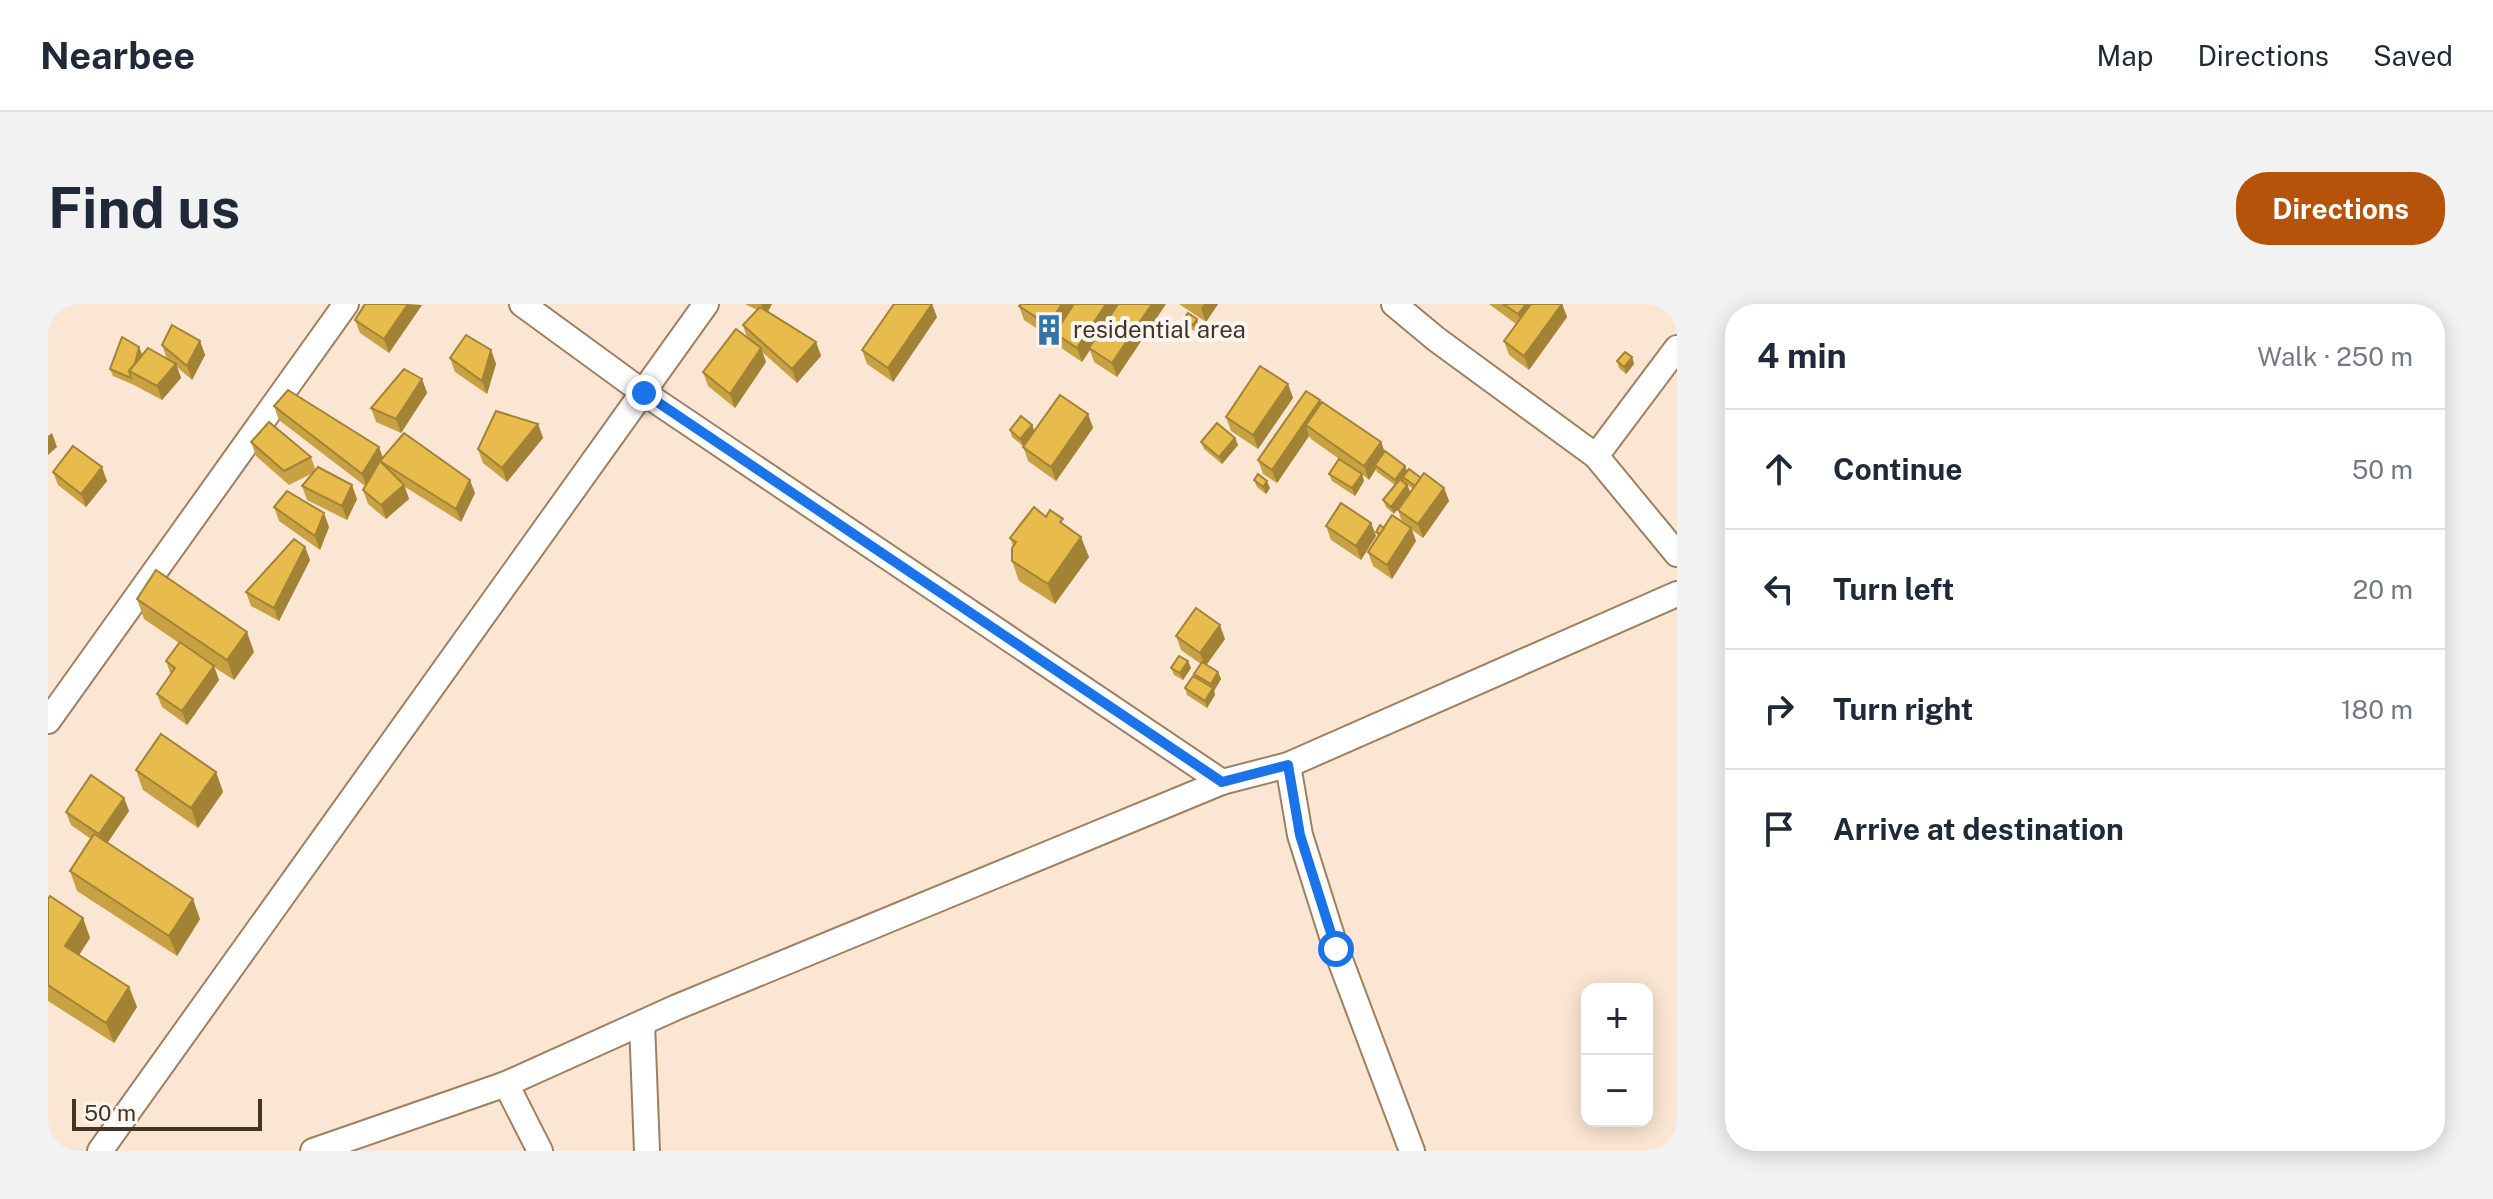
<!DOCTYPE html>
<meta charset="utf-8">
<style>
:root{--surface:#fff;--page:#f2f2f3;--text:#1f2937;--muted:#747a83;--line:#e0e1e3;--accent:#b45309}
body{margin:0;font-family:"Public Sans",sans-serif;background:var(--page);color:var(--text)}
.controls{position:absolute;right:24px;bottom:24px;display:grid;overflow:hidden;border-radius:16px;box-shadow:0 4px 20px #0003}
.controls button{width:72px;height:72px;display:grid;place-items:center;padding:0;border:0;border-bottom:2px solid var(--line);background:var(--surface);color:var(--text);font:40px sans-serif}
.scale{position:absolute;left:24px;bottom:20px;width:190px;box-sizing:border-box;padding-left:8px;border:4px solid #423528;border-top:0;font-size:22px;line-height:28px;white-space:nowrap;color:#423528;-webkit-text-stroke:6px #fdf6f0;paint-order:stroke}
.stop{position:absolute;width:24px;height:24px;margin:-18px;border:6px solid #1a73e8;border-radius:50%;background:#fff}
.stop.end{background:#1a73e8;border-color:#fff;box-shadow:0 2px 8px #0008}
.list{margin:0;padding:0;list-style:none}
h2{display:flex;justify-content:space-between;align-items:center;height:104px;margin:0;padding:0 32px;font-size:34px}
h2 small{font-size:26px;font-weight:400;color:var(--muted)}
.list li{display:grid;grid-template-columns:52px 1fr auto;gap:24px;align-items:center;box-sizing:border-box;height:120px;padding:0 32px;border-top:2px solid var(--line)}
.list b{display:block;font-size:30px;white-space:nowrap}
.list em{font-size:26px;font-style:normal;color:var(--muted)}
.icon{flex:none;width:44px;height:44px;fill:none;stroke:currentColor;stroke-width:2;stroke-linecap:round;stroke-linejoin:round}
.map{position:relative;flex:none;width:1629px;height:847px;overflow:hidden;border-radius:32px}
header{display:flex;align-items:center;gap:48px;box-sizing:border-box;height:112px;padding:0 40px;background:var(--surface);border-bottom:2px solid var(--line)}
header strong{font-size:38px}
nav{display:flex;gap:44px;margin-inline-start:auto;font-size:28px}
.intro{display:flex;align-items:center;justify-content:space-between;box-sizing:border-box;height:192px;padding:0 48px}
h1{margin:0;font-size:56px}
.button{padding:20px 36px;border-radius:32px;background:var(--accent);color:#fff;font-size:28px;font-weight:700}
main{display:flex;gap:48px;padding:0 48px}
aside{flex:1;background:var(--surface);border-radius:32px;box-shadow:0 4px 20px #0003}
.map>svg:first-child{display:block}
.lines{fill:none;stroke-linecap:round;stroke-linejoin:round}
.street-casing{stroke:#9e8061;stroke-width:28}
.street{stroke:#fff;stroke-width:24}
.wall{fill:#c8a142}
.shaded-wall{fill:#a28336}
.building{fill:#e8bb4d;stroke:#a28336;stroke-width:2}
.route{stroke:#1a73e8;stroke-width:10}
.labels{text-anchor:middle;stroke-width:8;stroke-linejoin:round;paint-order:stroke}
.poi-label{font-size:24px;fill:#423528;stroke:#fdf6f0;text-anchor:start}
</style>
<header>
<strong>Nearbee</strong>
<nav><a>Map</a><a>Directions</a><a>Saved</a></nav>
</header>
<div class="intro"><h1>Find us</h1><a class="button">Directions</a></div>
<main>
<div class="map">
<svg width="1629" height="847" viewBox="0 0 1629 847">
<rect width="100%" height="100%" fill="#fbe6d3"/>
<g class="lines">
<defs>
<g id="street">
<polyline points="474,0 596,89 1174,478"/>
<polyline points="1346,0 1388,35 1548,152 1629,250"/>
<polyline points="1548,152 1629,44"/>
<polyline points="0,417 298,0"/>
<polyline points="1240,461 1252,531 1288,645 1364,847"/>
<polyline points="594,719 599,847"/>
<polyline points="458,780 492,847"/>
<polyline points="52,847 658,0"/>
<polyline points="265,847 458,780 629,703 1174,478 1240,461 1629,290"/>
</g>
</defs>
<use href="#street" class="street-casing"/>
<use href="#street" class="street"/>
</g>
<g class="wall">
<polygon points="697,0 724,0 720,8 768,38 773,52 749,79 714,48 718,58 687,104 660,82 655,68 699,34 695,21 709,6"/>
<polygon points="973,0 1118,0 1069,73 1046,58 1042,46 1034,58 1012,43 1007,31 1005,35 976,16 971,2"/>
<polygon points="1131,0 1170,0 1158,18"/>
<polygon points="1441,0 1514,0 1519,13 1481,66 1461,51 1456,37 1468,20"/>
<polygon points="374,1 341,49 312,29 307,16"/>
<polygon points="889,13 845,78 819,60 814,46"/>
<polygon points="1136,15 1151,22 1148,28 1138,22"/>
<polygon points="152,37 157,51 144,76 129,63 133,74 114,96 86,81 65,72 62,65 94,50 93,53 119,55 114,41"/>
<polygon points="443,46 448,60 439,90 407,68 402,54"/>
<polygon points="1584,53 1586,60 1578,70 1571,64 1569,57"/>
<polygon points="374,75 379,89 353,129 328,118 323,104"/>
<polygon points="1240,80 1245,94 1210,145 1183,127 1178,113"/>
<polygon points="1273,99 1333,138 1337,148 1359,168 1396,184 1401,197 1375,234 1364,226 1368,237 1344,275 1325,262 1320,248 1330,233 1328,228 1336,224 1354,218 1350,206 1365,185 1360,181 1362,188 1346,210 1338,203 1335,196 1347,181 1329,168 1328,165 1321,176 1314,170 1316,177 1307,192 1284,177 1281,170 1311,169 1263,135 1261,132 1229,179 1215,170 1210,156"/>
<polygon points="226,102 331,143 335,154 427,189 413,218 357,183 361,195 338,215 320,200 315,186 317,182 231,116"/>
<polygon points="1040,110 1045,124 1008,177 980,157 975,142 964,133 962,126 984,121 986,127"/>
<polygon points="490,120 495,134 459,178 435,159 430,145"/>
<polygon points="1187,134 1190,141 1174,160 1156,145 1153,138"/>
<polygon points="203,138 263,153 268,167 309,195 299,216 259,196 254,182 267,168 241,181 208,152"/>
<polygon points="5,168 59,177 38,203 10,181"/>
<polygon points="1206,176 1222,184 1218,190 1209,183"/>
<polygon points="226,203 281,223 272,246 231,217"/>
<polygon points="998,213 1017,221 1041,253 1007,300 971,277 964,257 965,242 962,234"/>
<polygon points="1323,219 1328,232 1313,256 1283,236 1278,222"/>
<polygon points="257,243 262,256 231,317 203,302 198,288"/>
<polygon points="89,295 206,348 186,376 166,363 171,376 139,421 114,403 109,390 123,371 118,357 131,339 96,315"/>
<polygon points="1128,332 1177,335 1158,361 1170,368 1173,375 1166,387 1167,391 1159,404 1139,391 1137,384 1147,373 1146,370 1153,360 1133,346"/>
<polygon points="1140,357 1143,364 1135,376 1126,371 1123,364"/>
<polygon points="88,466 168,468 175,488 150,524 95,486"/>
<polygon points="76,494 81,507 59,539 152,615 129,652 29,587 22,567 43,535 23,521 18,508"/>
<polygon points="0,595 35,614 42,634 31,651 81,683 89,703 66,739 0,697"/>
</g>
<g class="shaded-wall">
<polygon points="360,0 374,1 341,49 336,35"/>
<polygon points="713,0 724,0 718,11"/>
<polygon points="884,0 889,13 845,78 840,64"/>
<polygon points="1014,0 1028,0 1005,35 1000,21"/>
<polygon points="1058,0 1072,0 1041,44 1042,46 1034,58 1029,44"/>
<polygon points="1104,0 1118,0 1069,73 1064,59"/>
<polygon points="1156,0 1170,0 1158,18 1153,4"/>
<polygon points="1478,0 1491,0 1475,24 1470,10"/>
<polygon points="1514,0 1519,13 1481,66 1476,52"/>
<polygon points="1149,15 1151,22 1148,28 1145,21"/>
<polygon points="152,37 157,51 144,76 139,62"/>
<polygon points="768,38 773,52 749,79 744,65"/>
<polygon points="91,43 94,50 88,71 85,69"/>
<polygon points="713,44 718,58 687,104 682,90"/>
<polygon points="443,46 448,60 439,90 434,77"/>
<polygon points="1584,53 1586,60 1578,70 1576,63"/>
<polygon points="128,60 133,74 114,96 109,82"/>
<polygon points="374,75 379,89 353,129 348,115"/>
<polygon points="1240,80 1245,94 1210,145 1205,131"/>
<polygon points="1272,96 1277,110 1258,121 1261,132 1229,179 1224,166"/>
<polygon points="1040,110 1045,124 1008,177 1003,163"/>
<polygon points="490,120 495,134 459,178 454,164"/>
<polygon points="984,121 987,128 975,142 972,135"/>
<polygon points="4,129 9,143 0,151 0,132"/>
<polygon points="1187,134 1190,141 1174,160 1171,153"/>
<polygon points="1333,138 1338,152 1327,161 1328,165 1321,176 1316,162"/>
<polygon points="331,143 336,157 319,184 314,170"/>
<polygon points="1357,162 1360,169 1350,183 1347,176"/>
<polygon points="54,163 59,177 38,203 33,190"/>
<polygon points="1314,170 1316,177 1307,192 1304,184"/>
<polygon points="422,176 427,189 413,218 408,205"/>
<polygon points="1219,177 1222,184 1218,190 1215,183"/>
<polygon points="304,181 309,195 299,216 294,202"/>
<polygon points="356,181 361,195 338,215 333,201"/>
<polygon points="1359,181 1362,188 1346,210 1343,203"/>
<polygon points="1396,184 1401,197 1375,234 1370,220"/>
<polygon points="276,209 281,223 272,246 267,232"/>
<polygon points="1323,219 1328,232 1313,256 1308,242"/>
<polygon points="1363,224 1368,237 1344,275 1339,261"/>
<polygon points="1033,233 1041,253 1007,300 1000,280"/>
<polygon points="257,243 262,256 231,317 226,304"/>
<polygon points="1172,321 1177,335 1157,363 1152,349"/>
<polygon points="199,328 206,348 186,376 179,356"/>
<polygon points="1140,357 1143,364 1135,376 1132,369"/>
<polygon points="166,362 171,376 139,421 134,407"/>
<polygon points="1170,368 1173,375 1166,387 1167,391 1159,404 1157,397 1164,385 1163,380"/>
<polygon points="168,468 175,488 150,524 143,504"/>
<polygon points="76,494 81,507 56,544 51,530"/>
<polygon points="145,595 152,615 129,652 121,632"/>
<polygon points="35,614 42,634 24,662 17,642"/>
<polygon points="81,683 89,703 66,739 58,719"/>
</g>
<g class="building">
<polygon points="317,0 360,0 336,35 307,16"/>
<polygon points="846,0 884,0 840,64 814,46"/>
<polygon points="973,0 1014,0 1000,21 971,2"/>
<polygon points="1026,0 1058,0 1029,44 1007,29"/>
<polygon points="1070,0 1104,0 1064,59 1041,44"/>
<polygon points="1455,0 1478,0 1470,10"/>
<polygon points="1483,0 1514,0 1476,52 1456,37"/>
<polygon points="712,3 768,38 744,65 695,21"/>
<polygon points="1140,9 1149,15 1145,21 1136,15"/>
<polygon points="124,21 152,37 139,62 114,41"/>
<polygon points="688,25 713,44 682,90 655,68"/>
<polygon points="418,31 443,46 434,77 402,54"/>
<polygon points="74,33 91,43 87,60 81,67 83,74 62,65"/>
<polygon points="100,44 128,60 109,82 81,67"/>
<polygon points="1577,48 1584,53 1576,63 1569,57"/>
<polygon points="1212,62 1240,80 1205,131 1178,113"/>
<polygon points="356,65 374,75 348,115 323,104"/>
<polygon points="240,86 331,143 314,170 226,102"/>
<polygon points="1258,87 1272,96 1224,166 1210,156"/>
<polygon points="1012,91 1040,110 1003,163 975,143"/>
<polygon points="1274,98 1333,138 1316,162 1258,121"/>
<polygon points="448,107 490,120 454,164 430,145"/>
<polygon points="973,112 984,121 972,135 962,126"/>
<polygon points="221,118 263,153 236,167 203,138"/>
<polygon points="1169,119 1187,134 1171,153 1153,138"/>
<polygon points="356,129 422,176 408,205 332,157 356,181 333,201 315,186 332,157"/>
<polygon points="25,142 54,163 33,190 5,168"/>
<polygon points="1337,147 1357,162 1347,176 1327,161"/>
<polygon points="1291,155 1314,170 1304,184 1281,170"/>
<polygon points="270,163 304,181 294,202 254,182"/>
<polygon points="1361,165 1373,174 1367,182 1355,173"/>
<polygon points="1376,169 1396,184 1370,220 1350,206"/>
<polygon points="1210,170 1219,177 1215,183 1206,176"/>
<polygon points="1352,175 1359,181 1343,203 1335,196"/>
<polygon points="239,187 276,209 267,232 226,203"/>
<polygon points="1293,199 1323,219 1308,242 1278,222"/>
<polygon points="986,203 998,213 1002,206 1015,215 1012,218 1033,233 1000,280 964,257 964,244 968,238 962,234"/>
<polygon points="1344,211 1363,224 1339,261 1320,248"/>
<polygon points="1332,221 1336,224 1332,230 1328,228"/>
<polygon points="246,235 257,243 226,304 198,288"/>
<polygon points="108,266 199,328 179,356 89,295"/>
<polygon points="1148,304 1172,321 1152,349 1128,332"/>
<polygon points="132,338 166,362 134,407 109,390 127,364 118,357"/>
<polygon points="1131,352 1140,357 1132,369 1123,364"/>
<polygon points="1154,358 1170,368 1163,380 1146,370"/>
<polygon points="1145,372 1165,384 1157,397 1137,384"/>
<polygon points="113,430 168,468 143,504 88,466"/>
<polygon points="43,471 76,494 51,530 18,508"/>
<polygon points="46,530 145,595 121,632 22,567"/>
<polygon points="2,592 35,614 17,642 81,683 58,719 0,681 0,595"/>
</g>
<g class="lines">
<polyline class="route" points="596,89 1174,478 1240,461 1252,531 1288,645"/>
</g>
<defs>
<symbol id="building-bare" viewBox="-9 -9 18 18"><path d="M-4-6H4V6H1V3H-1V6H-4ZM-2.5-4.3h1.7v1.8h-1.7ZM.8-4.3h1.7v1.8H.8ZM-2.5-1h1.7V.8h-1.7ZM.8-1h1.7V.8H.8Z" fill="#3274aa" stroke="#fdf6f0" stroke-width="2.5" paint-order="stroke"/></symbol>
</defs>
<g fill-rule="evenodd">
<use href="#building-bare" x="979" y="4" width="44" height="44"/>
</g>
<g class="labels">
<g class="poi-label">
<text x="1025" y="34">residential area</text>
</g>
</g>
</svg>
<div class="controls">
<button>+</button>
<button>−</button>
</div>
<div class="scale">50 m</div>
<div class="stop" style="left:1288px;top:645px"></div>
<div class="stop end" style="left:596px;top:89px"></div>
</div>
<aside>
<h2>4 min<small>Walk · 250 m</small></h2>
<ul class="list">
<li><svg class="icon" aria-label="ahead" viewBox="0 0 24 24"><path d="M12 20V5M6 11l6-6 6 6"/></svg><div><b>Continue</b></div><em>50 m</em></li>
<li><svg class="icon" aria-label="left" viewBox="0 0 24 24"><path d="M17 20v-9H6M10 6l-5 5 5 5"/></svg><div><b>Turn left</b></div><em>20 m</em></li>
<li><svg class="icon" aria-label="right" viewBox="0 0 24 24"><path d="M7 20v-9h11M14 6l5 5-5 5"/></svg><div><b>Turn right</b></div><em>180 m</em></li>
<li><svg class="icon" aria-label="arrive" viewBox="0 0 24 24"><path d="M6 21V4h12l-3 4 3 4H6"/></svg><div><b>Arrive at destination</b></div></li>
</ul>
</aside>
</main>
